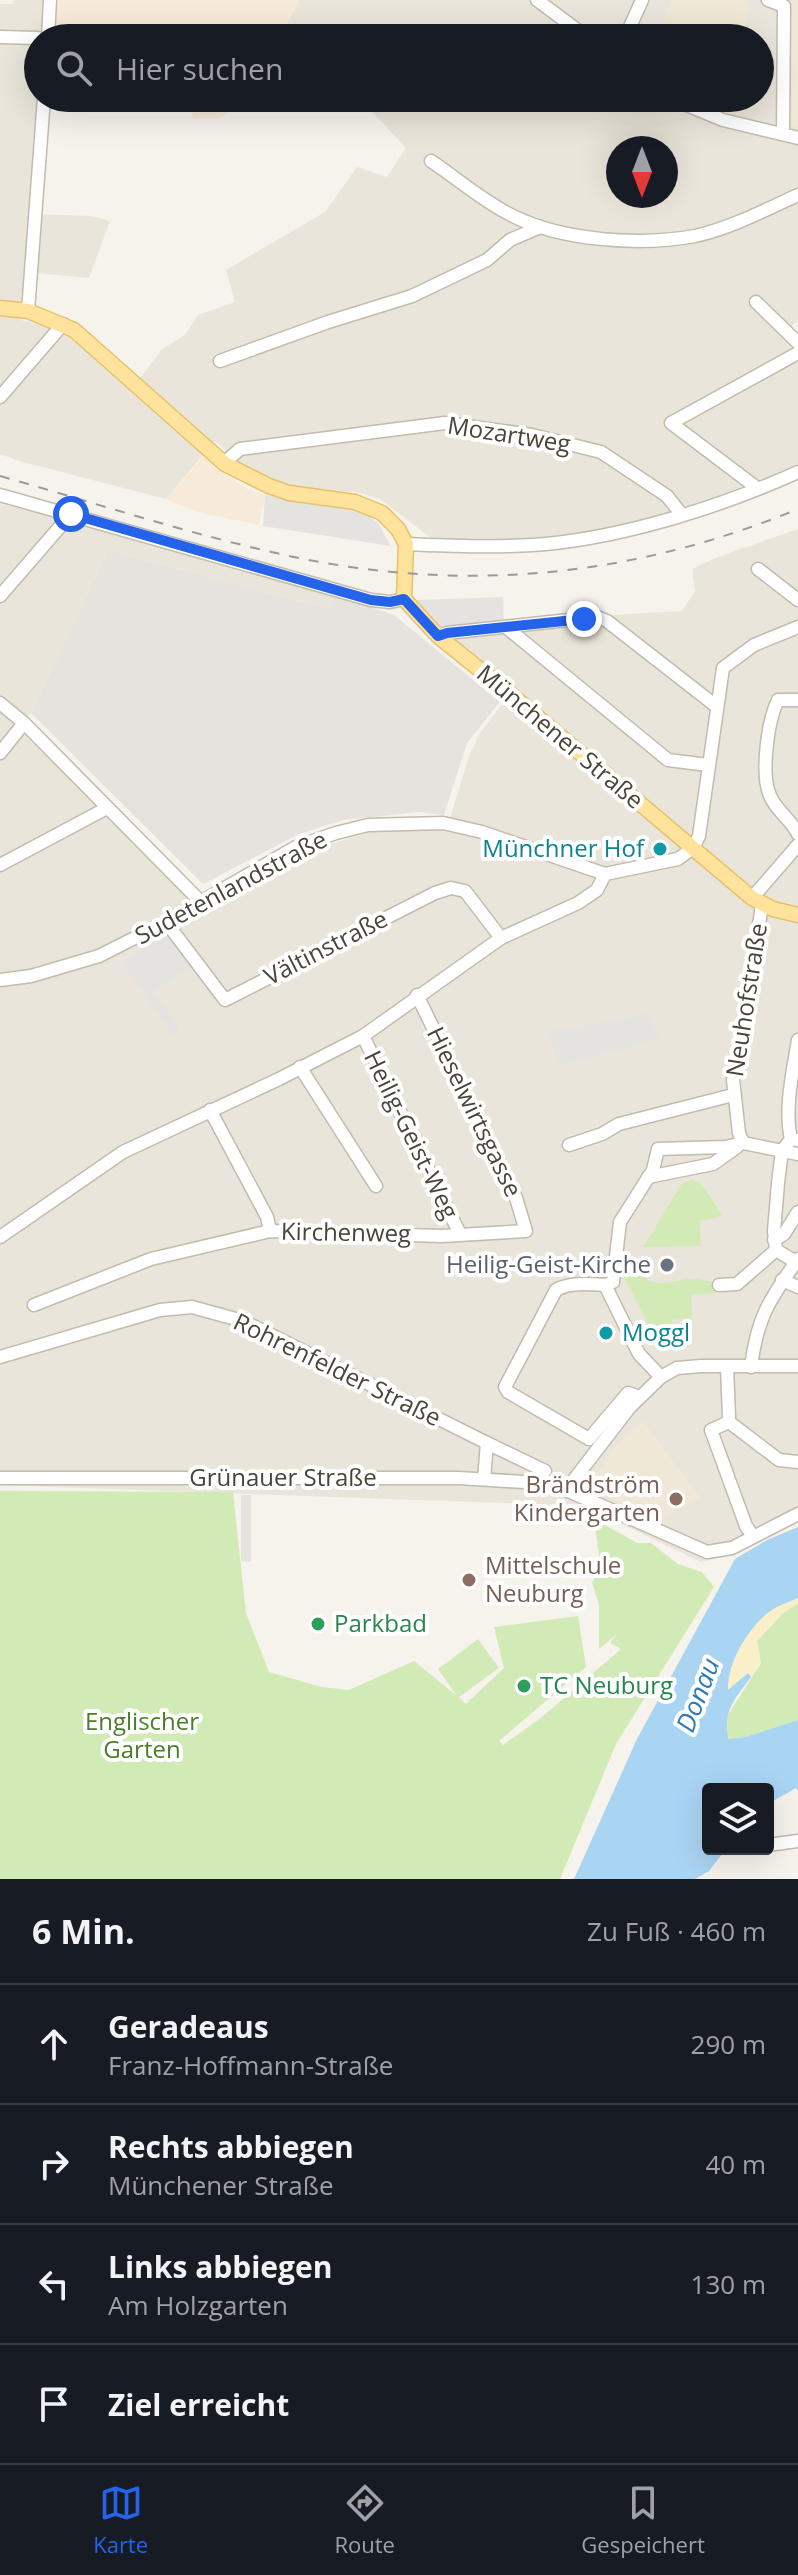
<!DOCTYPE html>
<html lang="de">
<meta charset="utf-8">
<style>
:root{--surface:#171b24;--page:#242831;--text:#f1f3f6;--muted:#9ea1a6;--line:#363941;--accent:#2563eb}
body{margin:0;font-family:"Open Sans",sans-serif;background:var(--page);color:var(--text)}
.controls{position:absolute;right:24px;bottom:24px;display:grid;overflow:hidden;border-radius:8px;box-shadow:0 8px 32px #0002}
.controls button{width:72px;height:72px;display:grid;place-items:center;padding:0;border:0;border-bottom:2px solid var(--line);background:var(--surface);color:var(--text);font:40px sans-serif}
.compass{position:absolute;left:606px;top:136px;width:72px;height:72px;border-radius:50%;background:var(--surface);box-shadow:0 8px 32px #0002;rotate:180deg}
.stop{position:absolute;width:24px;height:24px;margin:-18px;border:6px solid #2563eb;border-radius:50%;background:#fff}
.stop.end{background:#2563eb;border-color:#fff;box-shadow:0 2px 8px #0008}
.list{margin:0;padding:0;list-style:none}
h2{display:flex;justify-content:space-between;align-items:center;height:104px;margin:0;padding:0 32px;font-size:34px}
h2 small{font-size:26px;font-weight:400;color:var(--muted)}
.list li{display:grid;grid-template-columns:52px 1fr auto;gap:24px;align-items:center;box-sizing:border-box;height:120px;padding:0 32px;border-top:2px solid var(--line)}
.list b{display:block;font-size:30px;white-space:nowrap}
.list p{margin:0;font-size:26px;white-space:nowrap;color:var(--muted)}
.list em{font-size:26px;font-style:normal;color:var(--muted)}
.icon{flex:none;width:44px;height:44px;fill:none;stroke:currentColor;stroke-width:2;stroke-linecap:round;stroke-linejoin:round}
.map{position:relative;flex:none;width:798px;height:1879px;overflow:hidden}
.search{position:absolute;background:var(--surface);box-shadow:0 8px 32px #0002;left:24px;right:24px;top:24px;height:88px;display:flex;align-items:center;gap:20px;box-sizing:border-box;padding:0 28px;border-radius:44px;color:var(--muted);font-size:30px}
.sheet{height:584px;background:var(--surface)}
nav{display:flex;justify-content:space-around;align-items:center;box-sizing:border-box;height:112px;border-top:2px solid var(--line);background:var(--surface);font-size:22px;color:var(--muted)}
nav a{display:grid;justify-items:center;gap:4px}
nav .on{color:var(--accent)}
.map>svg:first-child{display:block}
.residential{fill:#eae5da;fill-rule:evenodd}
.commercial{fill:#f7ead8}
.industrial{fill:#e6e2dd}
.education{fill:#efe8d6}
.green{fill:#d2eab5}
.sand{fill:#f9efc9}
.parking{fill:#e5e3e0}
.water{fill:#a9d4f2}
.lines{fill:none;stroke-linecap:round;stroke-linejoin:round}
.minor-casing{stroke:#c2bbae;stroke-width:15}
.major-casing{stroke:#e6c16a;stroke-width:17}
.minor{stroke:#fff;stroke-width:12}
.major{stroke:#ffe39c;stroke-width:14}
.rail{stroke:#9a9a9a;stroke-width:2;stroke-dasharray:10 10;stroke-linecap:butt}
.route{stroke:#2563eb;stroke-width:10}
.culture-dot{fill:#0f9aa8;stroke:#fff;stroke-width:3}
.worship-dot{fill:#6b7280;stroke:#fff;stroke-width:3}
.education-dot{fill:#8d6e63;stroke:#fff;stroke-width:3}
.leisure-dot{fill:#2e9e5b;stroke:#fff;stroke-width:3}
.labels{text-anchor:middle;stroke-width:8;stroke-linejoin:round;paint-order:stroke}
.street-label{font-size:24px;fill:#4b4439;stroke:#fff}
.culture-label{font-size:24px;fill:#0d838f;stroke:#fff;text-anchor:end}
.worship-label{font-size:24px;fill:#5b616d;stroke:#fff;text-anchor:end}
.education-label{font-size:24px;fill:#785e54;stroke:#fff;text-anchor:end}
.leisure-label{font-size:24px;fill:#27864d;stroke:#fff;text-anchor:start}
.park-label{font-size:24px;fill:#4a7f2a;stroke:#fff}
.water-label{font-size:26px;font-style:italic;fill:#2e7ab2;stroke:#fff}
</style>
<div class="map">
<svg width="798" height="1879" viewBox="0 0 798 1879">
<rect width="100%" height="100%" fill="#f6f3ec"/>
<g class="residential">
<path d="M14,0h29l-2,38h-3v60l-6,116 59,2 19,5 -21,57 -64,-6 -4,48 23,6 25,11 64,51 29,-39 23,-14 13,-20 37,-13 -9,-32 99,-58 32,-45 30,10 19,-29 -47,-50h401v-60h-480l19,-38h499v320l-16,15 16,17v116l-113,41 -57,15 -63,13 -83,5 -51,-4 -51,-39 -24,-7 -57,-4 -33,-10 -24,-14 -27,-23 -49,58 -147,-38 -19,-7v-450h13zM618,148h48v48h-48z"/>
<polygon points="0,500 334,595 329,609 108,550 31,713 16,727 111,817 200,910 275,867 313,849 372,832 447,828 469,756 480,733 513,690 449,636 597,621 612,615 682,611 695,591 692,569 715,558 798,529 798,1523 736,1554 701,1562 584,1506 0,1485"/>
</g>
<g class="commercial">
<polygon points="43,0 299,0 280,38 96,38 95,35 42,33"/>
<polygon points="194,98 247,98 219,119 192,119"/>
<polygon points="206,454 230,477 247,489 265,495 259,525 197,512 166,499"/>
</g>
<polygon class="industrial" points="108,550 329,609 334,595 394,615 500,702 467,743 444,815 420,812 343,820 299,834 203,884 31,713"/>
<g class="education">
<polygon points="671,0 748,0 747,22 735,38 699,38 662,27"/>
<polygon points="784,0 798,0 798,127 792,124 789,1"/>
<polygon points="643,1421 700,1497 667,1515 661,1522 587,1487 616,1446"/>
</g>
<g class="green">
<polygon points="692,1180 700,1182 723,1216 700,1221 701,1246 643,1247 683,1182"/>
<path d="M639,1260c6,33 24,22 50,19 8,-1 18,2 26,4v10l-24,2 1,23 -20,2 1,25 -14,1 -36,-71 6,-12z"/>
<polygon points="0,1491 233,1492 246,1613 269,1672 322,1687 349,1690 414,1661 457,1696 438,1669 478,1639 499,1668 459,1697 466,1704 504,1668 494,1627 578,1616 586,1667 499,1741 503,1745 542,1717 621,1649 610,1643 617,1634 599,1649 599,1605 592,1582 601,1570 594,1519 637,1543 651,1543 678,1564 702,1572 714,1587 616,1744 560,1879 0,1879"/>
<polygon points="798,1603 798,1720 745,1737 727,1739 726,1718 761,1663 757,1641 783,1613"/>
</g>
<path class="sand" d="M798,1598v5l-15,10 -26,28 4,22 -10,14 -4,-4 -19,18c-2,-27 20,-63 41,-79 8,-6 20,-9 29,-14z"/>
<g class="parking">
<polygon points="265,495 360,511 378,523 391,546 263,526"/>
<polygon points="503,597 504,625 439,629 417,600"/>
<polygon points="168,930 193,966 154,991 179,1027 173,1036 122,962"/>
<polygon points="646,1014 660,1038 559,1066 547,1032"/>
<polygon points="241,1495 251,1495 251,1562 241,1561"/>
</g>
<path class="water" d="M798,1527v71c-9,4 -21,8 -29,14 -21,16 -42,51 -41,78l20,-17 3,4c-16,22 -28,32 -23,62l17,-2 53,-17v71l-2,-3 -28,16v-15h-60v60h18l-17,22 -14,8h-121l63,-140 98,-180 32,-19z"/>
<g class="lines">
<defs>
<g id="minor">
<polyline points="537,0 588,38"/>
<polyline points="768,0 784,6 783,134"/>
<polyline points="0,37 38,38"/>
<polyline points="48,38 50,0"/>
<polyline points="625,38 642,0"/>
<polyline points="670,98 723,120 798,138"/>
<path d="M431,161c27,18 53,41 82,55 50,25 128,30 182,20 36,-8 70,-26 103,-41"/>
<polyline points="756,302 798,343"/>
<polyline points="28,311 44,98"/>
<polyline points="220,361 328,322 412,296 487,260 510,240 540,227"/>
<polyline points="0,397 63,324"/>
<polyline points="224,463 240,449 445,423 532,435 601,452 667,496 682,515"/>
<polyline points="757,488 671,423 798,353"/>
<polyline points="0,495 371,600 390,602 404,599"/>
<path d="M406,544c46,2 94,4 140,0 82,-8 177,-38 252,-72"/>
<polyline points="758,569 798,600"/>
<polyline points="0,596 71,514"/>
<polyline points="507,628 668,760 708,765"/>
<polyline points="438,636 447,633 597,617 607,621 716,706"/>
<path d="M798,700h-20c-10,20 -17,71 -9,93 5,16 22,26 29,41"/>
<polyline points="0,703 24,723 200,901"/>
<polyline points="0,753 24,723"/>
<polyline points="0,865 107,808"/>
<polyline points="752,898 798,845"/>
<polyline points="166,922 225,1000 435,893 451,888 465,891 501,938"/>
<polyline points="0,980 31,976 99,956 166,922 296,847 336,833 368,825 443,823 482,832 605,874 678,859 693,848 699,836 723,668 754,645 798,627"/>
<polyline points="363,1036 460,1234"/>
<polyline points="300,1067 376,1186"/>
<polyline points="210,1110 267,1217 270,1231"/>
<path d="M791,1139c-7,-31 2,-68 7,-99"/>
<polyline points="743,1143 739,1133 733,1080 743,1039 762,904"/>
<polyline points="569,1145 602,1134 619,1124 733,1095"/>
<polyline points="648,1177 713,1164 737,1147"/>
<polyline points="0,1237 123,1152 279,1079 363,1036 501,938 578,903 597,890 605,874"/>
<polyline points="774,1240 784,1234 798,1212"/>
<polyline points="796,1262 776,1250 774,1231 778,1183 782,1151 791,1139 798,1140"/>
<polyline points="782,1280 798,1287"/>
<path d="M605,1285c-15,-1 -36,-3 -49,5l-51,97 3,5 81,47 39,-46 12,4"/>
<polyline points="605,1285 613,1282 620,1222 653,1170 658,1149 725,1147 743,1143 798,1154"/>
<polyline points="605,1285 639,1354 661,1377"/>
<polyline points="719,1285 737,1284 776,1250"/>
<polyline points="34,1305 151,1259 270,1231 442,1236 526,1231 516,1198 417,995"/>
<polyline points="0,1357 160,1310 192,1307 243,1321 487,1443 484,1479"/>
<polyline points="727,1367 729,1417"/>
<path d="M751,1367c6,-50 19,-68 47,-108"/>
<polyline points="487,1443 545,1471"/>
<polyline points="0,1478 459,1478 524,1482 566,1490 707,1552 732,1548 798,1514"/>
<polyline points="566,1490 630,1407 661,1377 677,1368 701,1366 798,1366"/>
<polyline points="753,1536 746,1526 711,1430 729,1422 779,1460 798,1462"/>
<polyline points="768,1845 798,1841"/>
</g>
<polyline id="major" points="0,308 28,311 74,330 225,464 269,486 289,493 355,502 382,513 398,529 406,544 404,599 438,636 509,693 752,898 773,909 798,915"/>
</defs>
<use href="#minor" class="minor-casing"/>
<use href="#major" class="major-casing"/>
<use href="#minor" class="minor"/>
<use href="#major" class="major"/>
<path class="rail" d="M0,476c99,28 198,61 299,82 171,35 337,18 499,-49"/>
</g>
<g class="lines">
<polyline class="route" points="71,514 371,600 390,602 404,599 438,636 447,633 584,619"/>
</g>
<g class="culture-dot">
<circle cx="660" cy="849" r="8"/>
<circle cx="606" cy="1333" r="8"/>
</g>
<circle class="worship-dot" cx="667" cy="1265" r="8"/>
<g class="education-dot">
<circle cx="676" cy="1499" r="8"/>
<circle cx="469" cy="1580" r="8"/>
</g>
<g class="leisure-dot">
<circle cx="318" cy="1624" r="8"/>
<circle cx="524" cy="1686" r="8"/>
</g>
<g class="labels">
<g class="street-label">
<text transform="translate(509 435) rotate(9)" y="8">Mozartweg</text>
<text transform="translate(560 737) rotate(40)" y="8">Münchener Straße</text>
<text transform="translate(231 888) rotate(-28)" y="8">Sudetenlandstraße</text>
<text transform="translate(326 948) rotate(-27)" y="8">Vältinstraße</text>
<text transform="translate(747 1000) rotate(-81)" y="8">Neuhofstraße</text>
<text transform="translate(474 1112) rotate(64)" y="8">Hieselwirtsgasse</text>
<text transform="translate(411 1135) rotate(64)" y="8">Heilig-Geist-Weg</text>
<text transform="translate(346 1233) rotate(1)" y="8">Kirchenweg</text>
<text transform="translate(337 1370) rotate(26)" y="8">Rohrenfelder Straße</text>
<text x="283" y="1486">Grünauer Straße</text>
</g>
<g class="culture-label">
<text x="644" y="857">Münchner Hof</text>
<text x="622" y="1341" text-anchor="start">Moggl</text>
</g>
<g class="worship-label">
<text x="651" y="1273">Heilig-Geist-Kirche</text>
</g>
<g class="education-label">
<text x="660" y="1493">Brändström<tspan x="660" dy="28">Kindergarten</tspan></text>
<text x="485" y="1574" text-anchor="start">Mittelschule<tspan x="485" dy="28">Neuburg</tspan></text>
</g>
<g class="leisure-label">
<text x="334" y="1632">Parkbad</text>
<text x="540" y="1694">TC Neuburg</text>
</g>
<g class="park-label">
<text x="142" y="1730">Englischer<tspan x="142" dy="28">Garten</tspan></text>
</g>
<g class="water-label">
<text transform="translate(698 1695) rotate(-69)" y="9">Donau</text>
</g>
</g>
</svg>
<div class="controls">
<button><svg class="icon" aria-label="layers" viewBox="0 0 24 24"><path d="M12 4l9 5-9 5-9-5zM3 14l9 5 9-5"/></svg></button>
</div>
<svg class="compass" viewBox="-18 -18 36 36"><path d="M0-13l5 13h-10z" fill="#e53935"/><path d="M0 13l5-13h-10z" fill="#9ea1a6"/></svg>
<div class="stop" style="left:71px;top:514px"></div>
<div class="stop end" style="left:584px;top:619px"></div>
<div class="search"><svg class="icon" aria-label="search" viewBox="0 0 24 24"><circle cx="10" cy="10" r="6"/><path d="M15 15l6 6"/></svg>Hier suchen</div>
</div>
<section class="sheet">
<h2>6 Min.<small>Zu Fuß · 460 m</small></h2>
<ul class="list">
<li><svg class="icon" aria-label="ahead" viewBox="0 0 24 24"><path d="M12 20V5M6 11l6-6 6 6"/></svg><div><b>Geradeaus</b><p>Franz-Hoffmann-Straße</p></div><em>290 m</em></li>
<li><svg class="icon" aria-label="right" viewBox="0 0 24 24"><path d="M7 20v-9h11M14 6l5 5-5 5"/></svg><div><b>Rechts abbiegen</b><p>Münchener Straße</p></div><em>40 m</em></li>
<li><svg class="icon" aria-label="left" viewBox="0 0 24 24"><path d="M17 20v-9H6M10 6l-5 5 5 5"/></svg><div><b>Links abbiegen</b><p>Am Holzgarten</p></div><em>130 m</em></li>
<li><svg class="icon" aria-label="arrive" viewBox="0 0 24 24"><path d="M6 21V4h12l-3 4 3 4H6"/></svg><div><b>Ziel erreicht</b></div></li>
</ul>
</section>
<nav>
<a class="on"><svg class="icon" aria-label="map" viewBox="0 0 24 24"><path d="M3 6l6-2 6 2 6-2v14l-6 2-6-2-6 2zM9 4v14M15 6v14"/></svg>Karte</a>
<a><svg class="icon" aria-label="directions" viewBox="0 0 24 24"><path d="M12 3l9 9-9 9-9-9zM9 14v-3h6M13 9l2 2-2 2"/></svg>Route</a>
<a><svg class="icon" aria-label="saved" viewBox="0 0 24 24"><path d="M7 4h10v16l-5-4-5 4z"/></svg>Gespeichert</a>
</nav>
